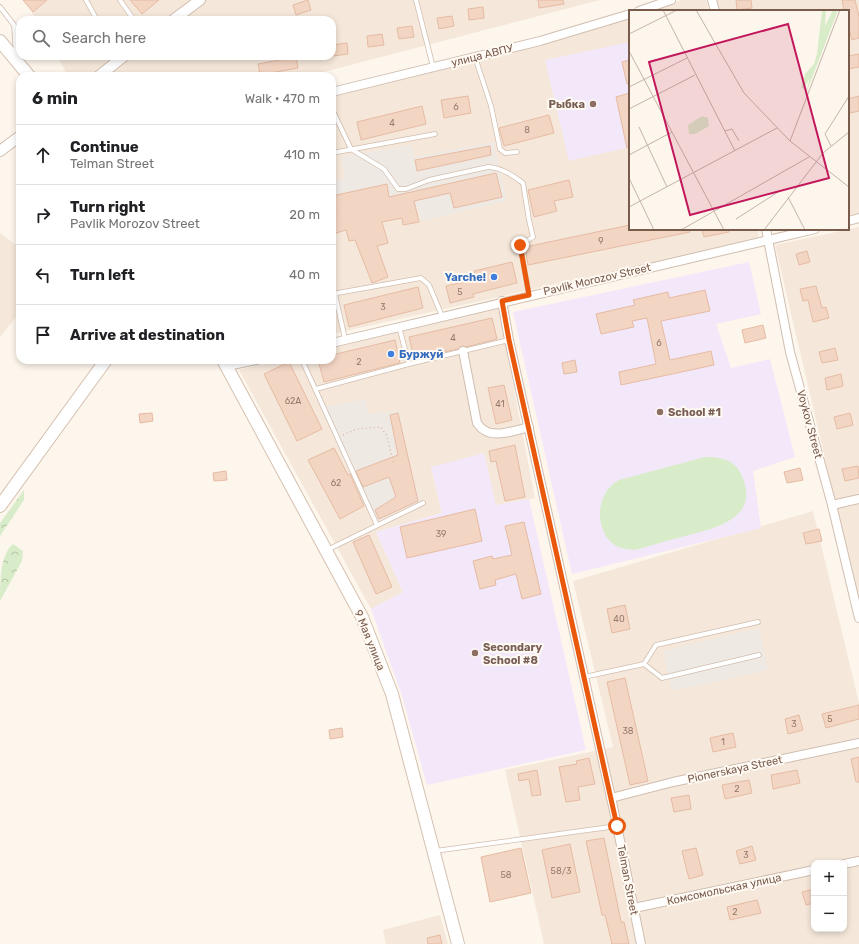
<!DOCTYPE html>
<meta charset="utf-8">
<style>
:root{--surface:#fff;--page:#f6f6f6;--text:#202124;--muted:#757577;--line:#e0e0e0}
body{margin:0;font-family:Rubik,sans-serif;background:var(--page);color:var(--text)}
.controls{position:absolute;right:12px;bottom:12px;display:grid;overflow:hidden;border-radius:8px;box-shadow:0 2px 6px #0003}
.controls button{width:36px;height:36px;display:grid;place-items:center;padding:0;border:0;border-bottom:1px solid var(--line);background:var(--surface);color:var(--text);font:20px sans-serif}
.stop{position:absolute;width:12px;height:12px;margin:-9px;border:3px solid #ea580c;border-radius:50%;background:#fff}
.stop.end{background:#ea580c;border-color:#fff;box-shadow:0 1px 4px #0008}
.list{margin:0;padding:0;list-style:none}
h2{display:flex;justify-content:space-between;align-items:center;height:52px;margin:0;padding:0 16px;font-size:17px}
h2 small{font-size:13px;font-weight:400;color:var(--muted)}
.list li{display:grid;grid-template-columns:26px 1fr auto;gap:12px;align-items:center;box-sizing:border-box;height:60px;padding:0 16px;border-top:1px solid var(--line)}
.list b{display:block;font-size:15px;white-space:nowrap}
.list p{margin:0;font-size:13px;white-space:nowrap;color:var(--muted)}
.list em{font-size:13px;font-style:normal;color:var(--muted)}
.icon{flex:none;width:22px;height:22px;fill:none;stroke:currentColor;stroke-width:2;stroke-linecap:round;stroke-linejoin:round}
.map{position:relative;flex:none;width:859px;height:944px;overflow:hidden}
.search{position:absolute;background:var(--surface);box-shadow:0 2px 6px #0003;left:16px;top:16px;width:320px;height:44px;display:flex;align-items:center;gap:10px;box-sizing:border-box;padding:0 14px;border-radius:12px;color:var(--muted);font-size:15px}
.panel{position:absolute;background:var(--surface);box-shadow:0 2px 6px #0003;left:16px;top:72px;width:320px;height:292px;border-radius:12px}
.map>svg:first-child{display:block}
.residential{fill:#f5e8da;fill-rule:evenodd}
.industrial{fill:#efe9e4}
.education{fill:#f3e8fa}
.forest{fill:url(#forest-crowns)}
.pitch{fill:#d8ecc9}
.building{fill:#f3d5c3;stroke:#e6bba3}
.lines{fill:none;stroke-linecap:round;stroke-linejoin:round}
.service-casing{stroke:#d1beb0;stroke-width:5.5}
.minor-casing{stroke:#d1beb0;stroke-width:10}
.tertiary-casing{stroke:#d1beb0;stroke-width:12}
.secondary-casing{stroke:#d6c0b0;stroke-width:14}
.path{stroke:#d9b8a5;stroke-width:1.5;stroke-dasharray:1 3;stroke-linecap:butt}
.service{stroke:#fff;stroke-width:4}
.minor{stroke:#fff;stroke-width:8}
.tertiary{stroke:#fff;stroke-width:10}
.secondary{stroke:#fff;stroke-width:12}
.route{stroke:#ea580c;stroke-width:5}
.education-dot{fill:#8d6e63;stroke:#fffaf3;stroke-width:1.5}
.shop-dot{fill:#3f7fe0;stroke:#fffaf3;stroke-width:1.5}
.labels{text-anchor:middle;stroke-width:4;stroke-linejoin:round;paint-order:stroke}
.number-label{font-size:9px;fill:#987a6a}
.street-label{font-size:11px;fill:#7a5c4d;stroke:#fffaf3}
.education-label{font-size:11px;font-weight:bold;fill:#785e54;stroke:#fffaf3;text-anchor:start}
.shop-label{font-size:11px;font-weight:bold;fill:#366cbe;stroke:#fffaf3;text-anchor:end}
.inset-road{fill:none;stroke:#c5b3a7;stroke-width:1}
.view{fill:#c2185b;fill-opacity:0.15;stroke:#c2185b;stroke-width:2}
.inset-edge{fill:none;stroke:#7a5c4d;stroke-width:2}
</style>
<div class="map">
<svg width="859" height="944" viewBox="0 0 859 944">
<defs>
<pattern id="forest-crowns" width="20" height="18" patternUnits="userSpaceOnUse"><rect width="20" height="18" fill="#d8ecc9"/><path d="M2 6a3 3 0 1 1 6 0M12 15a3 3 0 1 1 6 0" fill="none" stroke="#b4c2a5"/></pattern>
</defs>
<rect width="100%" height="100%" fill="#fdf6ec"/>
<g class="residential">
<polygon points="25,0 600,0 308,76 68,76 57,56 332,56 332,20 36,20"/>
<polygon points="682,0 706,0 709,11 642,11"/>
<polygon points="716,0 859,0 859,213 848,215 848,11 718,11"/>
<polygon points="630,14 630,229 758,229 759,239 332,334 332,96"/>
<polygon points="859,227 859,604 775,245"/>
<polygon points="0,233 20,248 20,312 0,337"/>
<polygon points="498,307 535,498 495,505 431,467 442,513 376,532 403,592 371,609 239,370 282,360 332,360 332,348"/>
<path d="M813,511l46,192v241h-315l-39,-174 108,-23 -40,-166zM814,863h30v66h-30z"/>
<polygon points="440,915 448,944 386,944 383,930"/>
</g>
<g class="industrial">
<polygon points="493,142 507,201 421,221 418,207 400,210 375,198 332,207 332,182 346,178 340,157 411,145 414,157"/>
<polygon points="365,399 369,414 399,411 411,470 420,501 378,521 326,407"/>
<polygon points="759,628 768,670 672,691 663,651"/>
</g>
<g class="education">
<polygon points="630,42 630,147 569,161 545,60"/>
<polygon points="749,262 761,314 716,324 731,368 770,359 795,457 753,471 761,528 572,574 513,312"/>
<polygon points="484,453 496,505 529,499 586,750 427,785 402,696 371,609 403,592 376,532 442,513 431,467"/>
</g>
<g class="forest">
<polygon points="24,490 24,500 0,536 0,523"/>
<path d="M13,544l10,7 -1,10 -22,40c0,-19 0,-46 13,-57z"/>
</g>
<path class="pitch" d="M705,457c15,0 29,2 36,17 21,44 -25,54 -56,62 -17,5 -34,9 -50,14 -9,-1 -20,-2 -26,-10 -15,-18 -11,-49 10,-60z"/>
<g class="building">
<polygon points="23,0 47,0 33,12"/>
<polygon points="130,0 159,0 142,14"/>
<polygon points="308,0 311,10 296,15 293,5"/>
<polygon points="538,0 563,0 564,4 539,8"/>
<polygon points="736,0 751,0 752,8 737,10"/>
<polygon points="842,0 855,0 859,16 859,38 852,40 848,25 848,11 844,11"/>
<polygon points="483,7 484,18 469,20 468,9"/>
<polygon points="452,16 454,26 439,29 437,18"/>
<polygon points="412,26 414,37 399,39 397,28"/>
<polygon points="382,34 384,45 368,47 367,36"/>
<polygon points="347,43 348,54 333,56 332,45"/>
<polygon points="859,54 859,67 848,69 848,56"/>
<polygon points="296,57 298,68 260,75 258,64"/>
<polygon points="630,60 630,83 627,84 622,62"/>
<polygon points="630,93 630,147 627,148 616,97"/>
<polygon points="468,96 471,113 444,118 441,100"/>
<polygon points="859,96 859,111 850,113 848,99"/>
<polygon points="422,106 426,124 361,140 357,122"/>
<polygon points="549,115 554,133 504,146 499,128"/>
<polygon points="490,146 491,155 417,171 415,160"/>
<polygon points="496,173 502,197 454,208 450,193 414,201 419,222 403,225 402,218 382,222 388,243 377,246 388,277 372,283 355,240 349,241 346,230 333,234 332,216 336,215 332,196 387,184 389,197"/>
<polygon points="569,180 573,197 554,201 557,211 534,217 528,190"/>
<polygon points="630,225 630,229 689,229 690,232 528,265 525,247"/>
<polygon points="702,229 728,229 729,232 704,237"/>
<polygon points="807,251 810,262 799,265 796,254"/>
<polygon points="512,262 517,283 473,294 474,297 450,303 446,286 476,279 474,271"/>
<polygon points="816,286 822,308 826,307 829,318 813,322 808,300 803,301 800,289"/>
<polygon points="418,287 423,308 349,327 344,305"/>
<polygon points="705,290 710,311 661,321 670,360 711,351 714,365 621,385 619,372 656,364 647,318 632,321 634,327 601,334 596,314 635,305 633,300 668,292 669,298"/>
<polygon points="492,318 497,339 466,347 462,346 458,349 414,358 409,337"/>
<polygon points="763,325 766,338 745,343 742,330"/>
<polygon points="395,340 400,363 324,382 318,360 332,360 332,355"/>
<polygon points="835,348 838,360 822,363 819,352"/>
<polygon points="575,360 577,372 564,374 562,363"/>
<polygon points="289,362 322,429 297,441 264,374"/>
<polygon points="841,374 843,386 827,390 825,378"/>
<polygon points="504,385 512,420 496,424 488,388"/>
<polygon points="152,413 153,421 140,423 139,414"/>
<polygon points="398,413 418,501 379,519 375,510 396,497 389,477 363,487 356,471 398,455 390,415"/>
<polygon points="850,413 853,425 837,429 834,417"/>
<polygon points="515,445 525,497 505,501 496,461 491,462 489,451"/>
<polygon points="334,448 348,475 350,474 364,506 340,519 308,460"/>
<polygon points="858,466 859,478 845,481 842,469"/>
<polygon points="800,468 803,480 787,483 784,472"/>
<polygon points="226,471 227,480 214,481 213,473"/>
<polygon points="475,509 482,541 407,558 400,527"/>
<polygon points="524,522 541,594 522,599 516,574 495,580 496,585 480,589 473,561 492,556 493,559 512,555 505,526"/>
<polygon points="819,529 822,541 806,544 803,533"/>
<polygon points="369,535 392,587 376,594 353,542"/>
<polygon points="625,605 630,629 612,633 607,609"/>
<polygon points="625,678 648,781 630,785 607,682"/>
<polygon points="859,705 859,719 826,728 822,714"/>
<polygon points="799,715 803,730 788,734 785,719"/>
<polygon points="342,728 343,737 330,739 329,730"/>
<polygon points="733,733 736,747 713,752 710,738"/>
<polygon points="859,757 859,782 856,782 851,759"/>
<polygon points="589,758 595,784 578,787 580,800 566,802 559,767 577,764 576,761"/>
<polygon points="537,770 541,795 532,796 529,779 519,781 518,774"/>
<polygon points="797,770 800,783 773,789 771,775"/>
<polygon points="749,780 752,793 725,799 722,785"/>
<polygon points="689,795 691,809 674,812 671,798"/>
<polygon points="604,838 621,922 624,922 629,944 612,944 605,915 602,915 586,841"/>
<polygon points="570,844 580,892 552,898 542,850"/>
<polygon points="752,846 756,860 740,864 736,851"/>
<polygon points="521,848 531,893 490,902 481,857"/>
<polygon points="696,848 703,875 689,879 682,851"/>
<polygon points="814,889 814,903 806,905 802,892"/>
<polygon points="757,900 761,913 730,920 727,907"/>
<polygon points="440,935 442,944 428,944 427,938"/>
</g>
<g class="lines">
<defs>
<g id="service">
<polyline points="86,0 97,20"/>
<polyline points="120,0 134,20"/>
<polyline points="416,0 433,67"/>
<polyline points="0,7 14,25 16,54"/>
<polyline points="475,57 491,106 500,149 505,153 517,152"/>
<path d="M332,109l19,40 33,20 14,20h8l23,-9 59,-13c14,1 24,8 35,16l6,37 4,17 -13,8 9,50"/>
<polyline points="332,153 435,134"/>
<polyline points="332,294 421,278 429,285 442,316"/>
<polyline points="335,294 345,339"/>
<polyline points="399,327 409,364"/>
<polyline points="302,360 377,525"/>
<polyline points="316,389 409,364 509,340"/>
<polyline points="327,550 423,503"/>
<polyline points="644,664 662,678 759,655"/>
<polyline points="584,677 644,664 656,645 758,622"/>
<polyline points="435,851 617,826"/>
</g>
<g id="minor">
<polyline points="712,0 715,11"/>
<polyline points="639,11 671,0"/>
<polyline points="332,92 540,41 630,14"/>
<polyline points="848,221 859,218"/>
<polyline points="766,229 790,352 832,505 859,618"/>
<polyline points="502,301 509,340 614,811 641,944"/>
<polyline points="332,343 815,229"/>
<path d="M463,351l14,72c2,2 4,6 7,7 11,8 33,0 45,-3"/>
<polyline points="227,366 257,360"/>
<polyline points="832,505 859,499"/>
<polyline points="611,798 673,782 859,743"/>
<polyline points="844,864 859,861"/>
<polyline points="634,908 814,870"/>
</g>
<g id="tertiary">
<polyline points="173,20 200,0"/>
<polyline points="99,76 124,56"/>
<polyline points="0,151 20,136"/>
</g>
<g id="secondary">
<polyline points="0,41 29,76"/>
<polyline points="223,360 362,617 392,694 458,944"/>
<polyline points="0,506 106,360"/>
</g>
</defs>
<use href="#service" class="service-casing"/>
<use href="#minor" class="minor-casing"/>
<use href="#tertiary" class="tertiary-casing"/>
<use href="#secondary" class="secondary-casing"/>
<polyline class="path" points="343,435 357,429 381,427 387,436 393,462"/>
<use href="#service" class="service"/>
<use href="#minor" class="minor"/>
<use href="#tertiary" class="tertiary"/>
<use href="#secondary" class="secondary"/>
</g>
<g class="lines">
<polyline class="route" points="520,245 529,295 502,301 509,340 617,826"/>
</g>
<g class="education-dot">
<circle cx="593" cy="104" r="4"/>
<circle cx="660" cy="412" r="4"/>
<circle cx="475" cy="653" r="4"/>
</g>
<g class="shop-dot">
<circle cx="494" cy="277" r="4"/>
<circle cx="391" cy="354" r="4"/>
</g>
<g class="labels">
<g class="number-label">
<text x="456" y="110">6</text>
<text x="392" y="126">4</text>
<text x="527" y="133">8</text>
<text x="601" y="244">9</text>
<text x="460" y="295">5</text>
<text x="383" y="310">3</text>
<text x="453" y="341">4</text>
<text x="659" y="346">6</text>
<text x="359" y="365">2</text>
<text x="293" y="404">62А</text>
<text x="500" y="407">41</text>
<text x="336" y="486">62</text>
<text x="441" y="537">39</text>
<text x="619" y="622">40</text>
<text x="830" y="722">5</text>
<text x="794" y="727">3</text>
<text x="628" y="734">38</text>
<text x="723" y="745">1</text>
<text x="737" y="792">2</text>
<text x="746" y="858">3</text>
<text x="561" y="874">58/3</text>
<text x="506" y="878">58</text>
<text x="735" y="915">2</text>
</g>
<g class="street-label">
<text transform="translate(482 55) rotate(-14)" y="4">улица АВПУ</text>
<text transform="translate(597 279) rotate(-13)" y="4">Pavlik Morozov Street</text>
<text transform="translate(810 424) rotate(75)" y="4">Voykov Street</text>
<text transform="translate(370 640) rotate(68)" y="4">9 Мая улица</text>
<text transform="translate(735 769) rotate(-12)" y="4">Pionerskaya Street</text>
<text transform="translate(628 880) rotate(79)" y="4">Telman Street</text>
<text transform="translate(724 889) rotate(-12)" y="4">Комсомольская улица</text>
</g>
<g class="education-label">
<text x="585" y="108" text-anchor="end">Рыбка</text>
<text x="668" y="416">School #1</text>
<text x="483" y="651">Secondary<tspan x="483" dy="13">School #8</tspan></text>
</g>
<g class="shop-label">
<text x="486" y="281">Yarche!</text>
<text x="399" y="358" text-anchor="start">Буржуй</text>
</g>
</g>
<g transform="translate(629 10)">
<rect width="220" height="220" fill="#fdf6ec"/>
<path d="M193,0h4l-1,16 8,-16h5l-34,89 6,-21 -6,11 -3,-1 4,-14 9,-10 3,-10z" fill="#d8ecc9"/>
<path d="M73,106l6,2 1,8 -14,8h-6l-1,-9z" fill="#d8ecc9"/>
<path class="inset-road" d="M34,0l72,141M67,0l48,83 46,48 59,46M0,24l48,-24M0,41l95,179M0,77l58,-29M0,99l66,-34M10,117l28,60M96,121l7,-2 7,12M161,131l50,-131M202,136l-6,-12 24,-38M0,145l43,-23M0,168l25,52M159,187l17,33M0,197l148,-79M107,209l42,-27M52,220l128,-73M135,220l59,-77 26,-21"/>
<path class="view" d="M159,14l41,154 -139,37 -41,-153z"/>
<rect width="220" height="220" class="inset-edge"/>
</g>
</svg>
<div class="controls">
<button>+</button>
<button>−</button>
</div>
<div class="stop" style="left:617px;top:826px"></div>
<div class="stop end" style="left:520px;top:245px"></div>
<div class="search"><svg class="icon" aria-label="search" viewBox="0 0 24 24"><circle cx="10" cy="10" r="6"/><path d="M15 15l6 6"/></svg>Search here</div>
<section class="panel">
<h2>6 min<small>Walk · 470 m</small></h2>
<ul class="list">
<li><svg class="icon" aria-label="ahead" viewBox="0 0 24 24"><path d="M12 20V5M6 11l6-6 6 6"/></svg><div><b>Continue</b><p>Telman Street</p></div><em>410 m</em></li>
<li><svg class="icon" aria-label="right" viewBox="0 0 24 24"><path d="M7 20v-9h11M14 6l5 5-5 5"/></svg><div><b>Turn right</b><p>Pavlik Morozov Street</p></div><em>20 m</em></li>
<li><svg class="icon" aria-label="left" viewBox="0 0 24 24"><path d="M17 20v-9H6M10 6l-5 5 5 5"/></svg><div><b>Turn left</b></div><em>40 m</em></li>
<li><svg class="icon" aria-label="arrive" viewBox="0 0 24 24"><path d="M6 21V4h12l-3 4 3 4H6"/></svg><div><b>Arrive at destination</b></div></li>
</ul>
</section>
</div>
